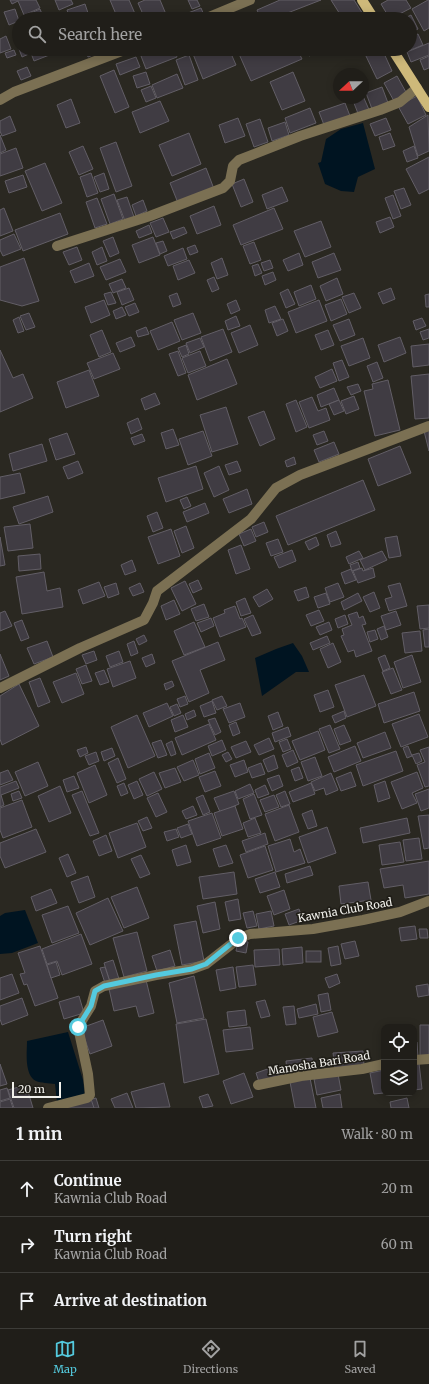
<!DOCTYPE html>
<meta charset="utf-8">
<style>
:root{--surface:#201e19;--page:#2d2b26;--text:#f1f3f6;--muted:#a2a2a2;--line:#3d3c38;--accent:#54cade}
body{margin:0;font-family:Merriweather,serif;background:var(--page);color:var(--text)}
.controls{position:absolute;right:12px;bottom:12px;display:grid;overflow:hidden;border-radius:8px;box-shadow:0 2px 10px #0003}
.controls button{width:36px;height:36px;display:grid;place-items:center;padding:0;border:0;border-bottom:1px solid var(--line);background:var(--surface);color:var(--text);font:20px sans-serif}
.compass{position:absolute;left:333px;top:68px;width:36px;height:36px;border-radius:50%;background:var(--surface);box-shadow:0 2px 10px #0003;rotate:248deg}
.scale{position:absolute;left:12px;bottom:10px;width:49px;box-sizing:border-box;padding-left:4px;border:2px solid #f1f0eb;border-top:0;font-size:11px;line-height:14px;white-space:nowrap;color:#f1f0eb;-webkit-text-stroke:3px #201e18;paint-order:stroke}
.stop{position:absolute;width:12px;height:12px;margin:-9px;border:3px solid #54cade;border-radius:50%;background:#fff}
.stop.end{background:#54cade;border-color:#fff;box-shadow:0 1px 4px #0008}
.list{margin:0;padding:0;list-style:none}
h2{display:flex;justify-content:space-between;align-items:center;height:52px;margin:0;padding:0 16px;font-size:17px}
h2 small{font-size:13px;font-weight:400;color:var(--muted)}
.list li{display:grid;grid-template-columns:26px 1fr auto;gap:12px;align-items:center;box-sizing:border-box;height:56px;padding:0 16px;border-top:1px solid var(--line)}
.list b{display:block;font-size:15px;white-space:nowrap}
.list p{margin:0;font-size:13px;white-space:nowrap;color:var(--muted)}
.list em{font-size:13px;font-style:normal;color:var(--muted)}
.icon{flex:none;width:22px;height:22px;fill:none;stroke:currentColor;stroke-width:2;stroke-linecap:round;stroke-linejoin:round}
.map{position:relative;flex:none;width:429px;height:1108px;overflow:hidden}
.search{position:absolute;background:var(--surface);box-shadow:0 2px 10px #0003;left:12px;right:12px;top:12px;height:44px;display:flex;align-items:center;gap:10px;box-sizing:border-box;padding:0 14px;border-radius:22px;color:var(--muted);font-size:15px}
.sheet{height:220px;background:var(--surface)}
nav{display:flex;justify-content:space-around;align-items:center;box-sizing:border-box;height:56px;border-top:1px solid var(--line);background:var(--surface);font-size:11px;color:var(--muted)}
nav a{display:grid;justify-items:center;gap:2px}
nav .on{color:var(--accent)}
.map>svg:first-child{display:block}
.water{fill:#001421}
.building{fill:#403c43;stroke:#625e66}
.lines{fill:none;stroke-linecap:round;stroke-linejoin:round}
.minor{stroke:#7b7053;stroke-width:10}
.major{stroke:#ceb97a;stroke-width:10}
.route{stroke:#54cade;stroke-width:5}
.labels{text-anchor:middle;stroke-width:3.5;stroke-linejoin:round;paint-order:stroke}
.street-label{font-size:11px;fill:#f1f0eb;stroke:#201e18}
</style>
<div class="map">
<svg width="429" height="1108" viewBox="0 0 429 1108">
<rect width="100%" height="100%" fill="#2a2821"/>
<g class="water">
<polygon points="363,123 375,169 358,177 354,192 341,191 325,184 318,163 321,162 326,139 341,129"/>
<polygon points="293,643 302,656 309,672 296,672 262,696 255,658 276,649"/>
<polygon points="25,910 38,943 12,953 0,954 0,916 5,913"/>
<path d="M68,1032l15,48 2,17 -28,6 -2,-19c-6,-1 -14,-1 -19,-3 -12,-6 -9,-30 -9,-40z"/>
</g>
<g class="building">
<polygon points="10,0 36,0 40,8 24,15 18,1 12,4"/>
<polygon points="55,0 71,0 73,4 59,10"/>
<polygon points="110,0 129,0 136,16 130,19 118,19"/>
<polygon points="145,0 160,0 168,19 145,19 138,3"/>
<polygon points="188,0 197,0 200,6 192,9"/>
<polygon points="280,0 321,0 272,19 261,19 257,10"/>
<polygon points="331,0 354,0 366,19 343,19"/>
<polygon points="388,0 406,0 411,8 390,19 381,4"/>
<polygon points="428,0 429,0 429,28 424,31 412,9"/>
<polygon points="85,4 90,19 70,19 67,10"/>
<polygon points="201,8 204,15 194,19 190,19 188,13"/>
<polygon points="15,9 19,21 9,25 4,12"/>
<polygon points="40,9 44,19 25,19 24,16"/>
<polygon points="411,15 418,29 410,33 410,19 403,19"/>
<polygon points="19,30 19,49 56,49 57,52 34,61 31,53 22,57 13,33"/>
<polygon points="418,34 423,45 403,53 402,49 410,49 410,37"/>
<polygon points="6,36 11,49 0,53 0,39"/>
<polygon points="429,43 429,55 411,62 407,52"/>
<polygon points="85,49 108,49 88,57"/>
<polygon points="159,49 174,49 177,57 146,69 141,56"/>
<polygon points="191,49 229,49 236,65 203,79"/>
<polygon points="251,49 297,49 302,59 251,81 239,54"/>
<polygon points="306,49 323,49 324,50 309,56"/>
<polygon points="375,49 382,49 392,71 377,79 365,54"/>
<polygon points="14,50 16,55 7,58 5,53"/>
<polygon points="189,55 198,80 185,85 176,60"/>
<polygon points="429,56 429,68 424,70 420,60"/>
<polygon points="136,57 140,67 120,75 116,64"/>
<polygon points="27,67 31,76 21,80 17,71"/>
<polygon points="114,70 129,107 115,113 100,76"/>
<polygon points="146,72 150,84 137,88 133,76"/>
<polygon points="293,72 305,101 282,110 270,82"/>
<polygon points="177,74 183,88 157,98 152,85"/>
<polygon points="397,76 407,94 394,101 384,83"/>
<polygon points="151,86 156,98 146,102 141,90"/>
<polygon points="382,87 388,103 372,109 366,93"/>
<polygon points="363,96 370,112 359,116 352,98 363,98"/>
<polygon points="417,96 426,115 408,124 398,106"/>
<polygon points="71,99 80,123 66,128 57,105"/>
<polygon points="160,101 169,121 140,133 132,112"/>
<polygon points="345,103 350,116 324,125 319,112"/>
<polygon points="310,108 316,123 290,133 285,118"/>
<polygon points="428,115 429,151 418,156 409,127"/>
<polygon points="10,116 16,131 2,136 0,131 0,121"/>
<polygon points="238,118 245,136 225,143 219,125"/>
<polygon points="386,118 391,130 375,136 370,124"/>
<polygon points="260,119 268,142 254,147 246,124"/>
<polygon points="285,122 289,135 272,141 268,128"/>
<polygon points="189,133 201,164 172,176 159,145"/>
<polygon points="390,133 395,146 383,150 379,137"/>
<polygon points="0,135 6,150 0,153"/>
<polygon points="116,142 132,186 116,192 100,148"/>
<polygon points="83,146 93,169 79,175 69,152"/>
<polygon points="414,146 418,158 407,162 403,151"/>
<polygon points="16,148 23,168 0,176 0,154"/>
<polygon points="429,157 429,189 419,194 406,169"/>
<polygon points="45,163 62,203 42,211 25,171"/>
<polygon points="206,168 214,189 178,203 170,183"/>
<polygon points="91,173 98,193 87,197 80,177"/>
<polygon points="104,173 109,189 100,192 94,177"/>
<polygon points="23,175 27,187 9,193 5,181"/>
<polygon points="244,179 253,202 241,207 232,184"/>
<polygon points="282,187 288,201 267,209 262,195"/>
<polygon points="404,188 411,205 401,209 394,191"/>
<polygon points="114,194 123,219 110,224 101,199"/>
<polygon points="393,195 401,216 393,219 385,198"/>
<polygon points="127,197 134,217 125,221 117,200"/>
<polygon points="97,198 107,224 95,228 86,202"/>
<polygon points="143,200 147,211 136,216 132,205"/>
<polygon points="214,206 221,225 197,234 190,216"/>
<polygon points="4,208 13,231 0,236 0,210"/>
<polygon points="274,208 283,229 241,245 233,225"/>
<polygon points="60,213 68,234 23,251 15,230"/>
<polygon points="390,217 394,227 380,233 376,222"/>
<polygon points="163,218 169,232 156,237 150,223"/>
<polygon points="321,221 331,247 305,257 294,231"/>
<polygon points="149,225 152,233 139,238 136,231"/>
<polygon points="184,227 187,233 173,239 170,232"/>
<polygon points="14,234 21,249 3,256 0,250 0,240"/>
<polygon points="113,237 119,253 110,257 103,241"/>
<polygon points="153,237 160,255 139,263 132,245"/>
<polygon points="163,241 167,251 160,254 156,243"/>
<polygon points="254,242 261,260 250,264 243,246"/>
<polygon points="195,245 198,252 190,255 187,248"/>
<polygon points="77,247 82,260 69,265 63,252"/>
<polygon points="102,247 107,261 97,265 92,252"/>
<polygon points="183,248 187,259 168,266 164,256"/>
<polygon points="299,253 303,265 288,271 283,260"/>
<polygon points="334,253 341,270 318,278 312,262"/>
<polygon points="24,258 39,301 22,306 0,300 0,267"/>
<polygon points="222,258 228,275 217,279 211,263"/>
<polygon points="120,259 126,272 106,280 100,267"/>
<polygon points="189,260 195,273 178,280 173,266"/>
<polygon points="270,260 273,268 264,271 261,263"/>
<polygon points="89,263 94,276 75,283 70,271"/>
<polygon points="258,264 262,273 255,276 252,266"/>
<polygon points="273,272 276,280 265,285 262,276"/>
<polygon points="214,277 219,289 212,292 207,280"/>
<polygon points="337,278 343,294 326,301 320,286"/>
<polygon points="122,279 126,288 113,293 109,284"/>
<polygon points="311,285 316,299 299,306 294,292"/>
<polygon points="129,288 134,300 122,305 117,292"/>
<polygon points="391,288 395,299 383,304 378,293"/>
<polygon points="288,289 295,304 286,308 280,293"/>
<polygon points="111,292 116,303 108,305 104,294"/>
<polygon points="177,293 181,304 173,307 169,296"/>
<polygon points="354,293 361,308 349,313 342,297"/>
<polygon points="429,294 429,307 426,307 425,295"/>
<polygon points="341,299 347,314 331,321 325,305"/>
<polygon points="104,300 110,315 91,323 85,307"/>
<polygon points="236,300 240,310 231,314 227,304"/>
<polygon points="319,300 327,321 296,333 288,312"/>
<polygon points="135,303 139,312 129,316 125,307"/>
<polygon points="275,306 281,319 269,323 265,310"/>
<polygon points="122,307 126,315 116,319 113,311"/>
<polygon points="29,313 35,327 26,330 20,316"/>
<polygon points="193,313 201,333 182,340 174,320"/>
<polygon points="236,316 240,326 228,330 225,321"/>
<polygon points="19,317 24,331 18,333 13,320"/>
<polygon points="422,318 426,326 416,330 413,321"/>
<polygon points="283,319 288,331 277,336 272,323"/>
<polygon points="349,319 355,335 340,341 333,325"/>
<polygon points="172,322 180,341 158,350 150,331"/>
<polygon points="250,325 258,345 239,353 231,333"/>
<polygon points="146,327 149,334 138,337 136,331"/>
<polygon points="223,329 232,352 210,361 201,337"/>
<polygon points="429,329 429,338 423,340 420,332"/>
<polygon points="102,330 111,352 99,357 90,335"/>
<polygon points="328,330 334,345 321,350 315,335"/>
<polygon points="131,337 135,346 120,352 116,343"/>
<polygon points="400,337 406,353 384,362 378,345"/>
<polygon points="200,338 204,347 190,353 186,343"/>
<polygon points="363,338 370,358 349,366 341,346"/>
<polygon points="429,344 429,365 413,367 411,346"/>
<polygon points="186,345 189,354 182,357 178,348"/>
<polygon points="0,350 13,378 23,374 33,398 0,412"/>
<polygon points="178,351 186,373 178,376 169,354"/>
<polygon points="200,351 206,366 188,373 182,358"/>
<polygon points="113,353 120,369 94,379 87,363"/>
<polygon points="227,359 237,384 197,400 188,375"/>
<polygon points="342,360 349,377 339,381 333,363"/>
<polygon points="377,362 383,378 373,382 367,366"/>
<polygon points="332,369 337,381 320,388 315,377"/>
<polygon points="89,370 99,396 66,408 57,382"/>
<polygon points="429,374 429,418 415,419 411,376"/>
<polygon points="388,380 400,430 375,436 364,391 373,389 372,384"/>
<polygon points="358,384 361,391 351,395 347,387"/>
<polygon points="334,388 339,400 321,407 317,395"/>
<polygon points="155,393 160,404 145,410 141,399"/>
<polygon points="354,396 359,409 346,414 341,401"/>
<polygon points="312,397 318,411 326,408 330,420 309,428 299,402"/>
<polygon points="296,400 307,427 296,432 286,404"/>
<polygon points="339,400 344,411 334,415 329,404"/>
<polygon points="226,407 238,444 212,452 200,415"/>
<polygon points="264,411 275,439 260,446 248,417"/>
<polygon points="138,418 142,429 131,434 127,423"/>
<polygon points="173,429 179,445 166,449 161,433"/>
<polygon points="429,430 429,451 424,431"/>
<polygon points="203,431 212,456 188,465 179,439"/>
<polygon points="324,431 328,441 317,445 313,435"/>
<polygon points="67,433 75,454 56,460 49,439"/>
<polygon points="142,434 145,441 134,445 131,438"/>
<polygon points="334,442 339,454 319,462 314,450"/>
<polygon points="42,444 47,461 13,471 9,454"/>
<polygon points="400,446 411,473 378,486 368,459"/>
<polygon points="294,457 296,464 287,467 285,461"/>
<polygon points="78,461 83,473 68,479 63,467"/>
<polygon points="237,461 241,471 229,475 225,465"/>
<polygon points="196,466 203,489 166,502 158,478"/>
<polygon points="219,466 229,490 214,497 204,473"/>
<polygon points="20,473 25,493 0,499 0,477"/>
<polygon points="363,480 375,510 288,545 276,516"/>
<polygon points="247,489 252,504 229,513 223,499"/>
<polygon points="48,496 53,512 19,524 13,507"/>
<polygon points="187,497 191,506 184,509 180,500"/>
<polygon points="205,503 209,513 187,522 183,512"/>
<polygon points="157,512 163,528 153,532 147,516"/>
<polygon points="264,522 268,532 256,537 252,527"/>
<polygon points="30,524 33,548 8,551 4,527"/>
<polygon points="186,526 194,548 182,553 174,531"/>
<polygon points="171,529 180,556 158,564 148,537"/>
<polygon points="251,529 256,541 244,546 239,534"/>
<polygon points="336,531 341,544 331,547 327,535"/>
<polygon points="397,536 401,556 389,558 385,538"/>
<polygon points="0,537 5,565 0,566"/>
<polygon points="316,537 319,545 309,550 305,542"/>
<polygon points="278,539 283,552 271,556 266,543"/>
<polygon points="241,545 250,569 236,574 228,550"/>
<polygon points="292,550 296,561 279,568 274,557"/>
<polygon points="359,551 363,558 349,564 346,557"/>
<polygon points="382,551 387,560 365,570 360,560"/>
<polygon points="40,554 41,569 19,571 18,556"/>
<polygon points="132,560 136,571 125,575 121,565"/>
<polygon points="358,562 360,568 352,571 350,565"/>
<polygon points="362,568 363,571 373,568 375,577 358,583 353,571"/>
<polygon points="351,569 356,580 345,584 341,573"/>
<polygon points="44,572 47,591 60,588 63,607 22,614 16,577"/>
<polygon points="198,580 202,589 193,593 189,584"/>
<polygon points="185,581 196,604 182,611 171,588"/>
<polygon points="99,582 105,596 83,604 78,590"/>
<polygon points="116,583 119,594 108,598 104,587"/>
<polygon points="140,583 144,592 133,596 129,588"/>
<polygon points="338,583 344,597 330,602 325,588"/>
<polygon points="400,583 407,606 389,611 385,599 392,597 388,586"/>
<polygon points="306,587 309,597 298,601 294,591"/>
<polygon points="267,589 273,599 259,607 253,597"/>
<polygon points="374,592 380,608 370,612 363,597"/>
<polygon points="326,593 330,604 318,608 314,597"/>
<polygon points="358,593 362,601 344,610 341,602"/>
<polygon points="245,598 251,613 241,616 236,602"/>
<polygon points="174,600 180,614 166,620 161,606"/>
<polygon points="204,604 209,617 196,621 191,609"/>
<polygon points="429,605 429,628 420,629 417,606"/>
<polygon points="235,606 240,619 242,618 246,627 220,637 213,618 225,613 224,610"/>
<polygon points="319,610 324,621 311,626 306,615"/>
<polygon points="5,611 12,626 0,631 0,613"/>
<polygon points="396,611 401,625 386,630 381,616"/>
<polygon points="357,612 359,618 363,616 366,624 362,625 372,651 356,657 354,650 348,652 341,636 344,635 342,629 352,625 348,615"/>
<polygon points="253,615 261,633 252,636 244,619"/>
<polygon points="345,615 348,624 338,628 335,619"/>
<polygon points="211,618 214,626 201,632 197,623"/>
<polygon points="22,620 29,638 21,641 14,623"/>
<polygon points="194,622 205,647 184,655 174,631"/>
<polygon points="329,622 332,630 320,635 316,627"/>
<polygon points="384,626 388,637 381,640 377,629"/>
<polygon points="429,629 429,647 425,647 423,630"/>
<polygon points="375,630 378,639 370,642 367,632"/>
<polygon points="420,631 422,651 405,653 402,633"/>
<polygon points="144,635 147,641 139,645 136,639"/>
<polygon points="327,636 330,643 313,650 310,643"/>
<polygon points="47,641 53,657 34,664 27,648"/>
<polygon points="134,641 138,653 131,656 127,644"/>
<polygon points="218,642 225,660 200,670 209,693 189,702 172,661"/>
<polygon points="333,643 341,662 328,668 320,649"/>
<polygon points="94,651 97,660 86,664 82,655"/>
<polygon points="119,651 123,662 110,667 106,656"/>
<polygon points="0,654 9,676 0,680"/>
<polygon points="152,654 155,663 146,667 142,658"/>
<polygon points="385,655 390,668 383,671 378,658"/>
<polygon points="412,655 421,682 403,688 394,662"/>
<polygon points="130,661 136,678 113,687 107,669"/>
<polygon points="86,665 92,681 82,684 76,669"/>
<polygon points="393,668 402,690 391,694 382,672"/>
<polygon points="104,670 109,682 100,685 95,673"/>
<polygon points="76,673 84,694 62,703 53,682"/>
<polygon points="364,675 376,706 347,717 335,685"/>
<polygon points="40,678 50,702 38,707 29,682"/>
<polygon points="172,681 174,686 166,690 164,684"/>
<polygon points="19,684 39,726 2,745 0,739 0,696"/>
<polygon points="328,690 334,707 320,712 314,695"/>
<polygon points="414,692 420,711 384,723 378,704"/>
<polygon points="185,696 188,704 180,707 177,699"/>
<polygon points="222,696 227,706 217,710 212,700"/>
<polygon points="212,701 216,713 204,717 200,706"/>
<polygon points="167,703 173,716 149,727 143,713"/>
<polygon points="240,703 245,717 229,723 223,709"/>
<polygon points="177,704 181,713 174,716 170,707"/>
<polygon points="194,710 196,716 187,720 185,714"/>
<polygon points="344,711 346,718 335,723 332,716"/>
<polygon points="278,712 283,726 273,730 268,716"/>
<polygon points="419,714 428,737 401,747 392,724"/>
<polygon points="137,715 155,756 128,768 111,727"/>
<polygon points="183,715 188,727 175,732 171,720"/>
<polygon points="215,718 221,732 215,735 208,720"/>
<polygon points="236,722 240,733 233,736 229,725"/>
<polygon points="209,724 216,740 182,755 175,738"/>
<polygon points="330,725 340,749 329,753 319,729"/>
<polygon points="344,725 351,741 340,745 334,729"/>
<polygon points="288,727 291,736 275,742 272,733"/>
<polygon points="318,731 325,750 300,760 292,741"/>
<polygon points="385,732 391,748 363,758 357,743"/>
<polygon points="269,738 274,749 259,755 254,745"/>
<polygon points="287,739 291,749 283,752 279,742"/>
<polygon points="161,740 167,755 158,758 152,743"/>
<polygon points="222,740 226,750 212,756 208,746"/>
<polygon points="172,741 176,754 171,756 166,744"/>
<polygon points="246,741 251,752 236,758 231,747"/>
<polygon points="355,746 361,761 334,772 328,757"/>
<polygon points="408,746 412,756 407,758 403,748"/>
<polygon points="86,747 88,753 80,757 77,750"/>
<polygon points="429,747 429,786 425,787 417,765 425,762 420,750"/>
<polygon points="112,748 115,756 104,761 101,752"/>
<polygon points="293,750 298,762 287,767 282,755"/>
<polygon points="396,751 403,771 363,786 356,765"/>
<polygon points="96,752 99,761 89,765 85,756"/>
<polygon points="228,752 232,759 226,762 222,755"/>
<polygon points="209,753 215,768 200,774 195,759"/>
<polygon points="419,753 422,761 416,764 412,755"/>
<polygon points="274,755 278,768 268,772 263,760"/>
<polygon points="315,757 322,776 308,781 301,762"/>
<polygon points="118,758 126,779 117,783 108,763"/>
<polygon points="193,760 199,775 184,781 177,767"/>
<polygon points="244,760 248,772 235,777 230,765"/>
<polygon points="38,762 48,786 25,796 15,772"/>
<polygon points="261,763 265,774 252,778 248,768"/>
<polygon points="95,765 107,795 89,803 77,773"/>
<polygon points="299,767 303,778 295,781 291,770"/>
<polygon points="175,768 181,782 165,788 159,773"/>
<polygon points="8,770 13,780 0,785 0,773"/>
<polygon points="215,771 221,786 205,792 199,777"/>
<polygon points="154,772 162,789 147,796 139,779"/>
<polygon points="351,772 356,786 341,791 336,778"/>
<polygon points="417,772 423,788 412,793 417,803 402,809 391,782"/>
<polygon points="331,773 338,790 326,795 324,788 315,791 311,782"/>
<polygon points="279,775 283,786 272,791 267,779"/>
<polygon points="74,776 79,788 67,792 63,780"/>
<polygon points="16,781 19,788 1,795 4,805 0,807 0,787"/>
<polygon points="137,781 143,795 134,799 128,785"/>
<polygon points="385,781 390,798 378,802 374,785"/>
<polygon points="124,783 128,793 121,796 117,786"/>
<polygon points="311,783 315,794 293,802 289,792"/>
<polygon points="250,784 254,793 238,799 235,791"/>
<polygon points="265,785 269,794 258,798 255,790"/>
<polygon points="60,786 71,813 49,822 38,796"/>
<polygon points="429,789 429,808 421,811 415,794"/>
<polygon points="19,791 22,798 13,801 11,794"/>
<polygon points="82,791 99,833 90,836 72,795"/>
<polygon points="234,791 239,804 220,812 214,798"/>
<polygon points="285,791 290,804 281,807 276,795"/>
<polygon points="158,793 167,812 156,817 147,798"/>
<polygon points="254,794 262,815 250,819 243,799"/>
<polygon points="203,795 210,812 203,815 196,798"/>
<polygon points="274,795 279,807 265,812 260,800"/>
<polygon points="22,800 32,827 3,838 0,830 0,808"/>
<polygon points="289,805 299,832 275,841 265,814"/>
<polygon points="193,806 197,815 186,819 182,811"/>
<polygon points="235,806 243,829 222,836 214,813"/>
<polygon points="312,810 317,826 308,829 302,814"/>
<polygon points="212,813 221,838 197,846 188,821"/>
<polygon points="429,815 429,848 424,849 418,816"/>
<polygon points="147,817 152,828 143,831 138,821"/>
<polygon points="255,818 261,833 248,837 243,823"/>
<polygon points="407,818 410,833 363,843 360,828"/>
<polygon points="137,823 146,847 118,858 109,833"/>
<polygon points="188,824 192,834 181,838 177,828"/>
<polygon points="327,827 336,853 308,863 299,837"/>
<polygon points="36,829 46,852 5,868 0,856 0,843"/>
<polygon points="176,829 179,837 167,841 164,832"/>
<polygon points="265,833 268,844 246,852 242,841"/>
<polygon points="106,835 112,851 99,856 93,841"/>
<polygon points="419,838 422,859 406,861 403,840"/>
<polygon points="290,839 294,852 300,849 305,863 276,872 268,846"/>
<polygon points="400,842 404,862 382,865 379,845"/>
<polygon points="186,845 191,862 177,866 172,850"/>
<polygon points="226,845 233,863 219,867 213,849"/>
<polygon points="265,846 273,870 248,878 240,855"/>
<polygon points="68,854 76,873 67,877 59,858"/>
<polygon points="141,855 150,874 140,878 131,859"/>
<polygon points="429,861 429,894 405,898 403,885 384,888 380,869"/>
<polygon points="310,866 313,875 287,883 285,874"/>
<polygon points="234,872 237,894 203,899 199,877"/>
<polygon points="275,872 280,887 260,893 255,879"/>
<polygon points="88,876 95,897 79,903 71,882"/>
<polygon points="368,882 371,900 341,904 339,886"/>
<polygon points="137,887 149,918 124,928 111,897"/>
<polygon points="51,889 57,903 36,911 31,897"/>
<polygon points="284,890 290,909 274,915 267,896"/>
<polygon points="108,898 123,931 90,945 76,913"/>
<polygon points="238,899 241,919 229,921 225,902"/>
<polygon points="215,902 220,929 203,933 197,906"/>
<polygon points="68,906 79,933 52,943 42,915"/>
<polygon points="299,909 303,920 289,925 285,914"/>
<polygon points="253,911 257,926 247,928 243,913"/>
<polygon points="271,911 274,926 259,929 256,914"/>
<polygon points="196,921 204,961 182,965 174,925"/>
<polygon points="415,926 417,939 401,941 399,928"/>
<polygon points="419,929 427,929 428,938 420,938"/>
<polygon points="137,932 147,971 124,977 113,938"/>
<polygon points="81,934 92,964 62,975 57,961 47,964 42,949"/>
<polygon points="238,940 248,942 246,953 236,951"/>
<polygon points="355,941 359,956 345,959 341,944"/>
<polygon points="40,946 58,998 35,1006 27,984 24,985 20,974 25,973 18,953"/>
<polygon points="338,946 341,964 331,966 328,948"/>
<polygon points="302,947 303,963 283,965 282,949"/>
<polygon points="279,949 280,965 255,967 254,950"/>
<polygon points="170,950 175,966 157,971 152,956"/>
<rect x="306" y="951" width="15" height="11"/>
<polygon points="113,960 119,979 110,982 104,963"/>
<polygon points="56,962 60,975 51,978 47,965"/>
<polygon points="253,965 256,985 239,987 236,967"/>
<polygon points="105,967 110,982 105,983 100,968"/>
<polygon points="233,967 236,988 220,991 216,970"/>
<polygon points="12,974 19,993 0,1000 0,978"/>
<polygon points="337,974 340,983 329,988 325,978"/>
<polygon points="194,976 204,1018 177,1023 169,983"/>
<polygon points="146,980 154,1013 139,1017 136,1006 114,1011 109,989"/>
<polygon points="428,984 429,995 418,997 416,986"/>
<polygon points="328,993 331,1010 321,1012 318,995"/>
<polygon points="79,996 84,1013 64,1019 59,1002"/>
<polygon points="22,998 28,1015 2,1025 0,1019 0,1006"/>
<polygon points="265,1000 270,1016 261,1018 256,1002"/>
<polygon points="316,1004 318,1014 299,1018 297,1009"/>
<polygon points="294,1006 296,1024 286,1025 283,1007"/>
<polygon points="245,1010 247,1025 229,1027 227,1012"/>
<polygon points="332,1012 338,1032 318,1037 313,1017"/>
<polygon points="206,1019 219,1074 184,1083 176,1024"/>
<polygon points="103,1020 112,1046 90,1054 81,1028"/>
<polygon points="420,1025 429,1025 429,1057 420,1056"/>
<polygon points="250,1027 253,1049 226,1052 223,1030"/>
<polygon points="414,1042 417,1042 418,1057 414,1057"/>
<polygon points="363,1051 364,1066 335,1068 333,1053"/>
<polygon points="312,1058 313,1070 287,1072 286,1061"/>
<polygon points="414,1063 419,1063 422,1089 414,1090"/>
<polygon points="0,1064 7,1084 0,1086"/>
<polygon points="279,1065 283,1074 259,1082 256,1073"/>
<polygon points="384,1070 384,1093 374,1094 370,1073"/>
<polygon points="244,1073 253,1097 231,1104 223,1081"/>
<polygon points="338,1074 341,1090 317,1095 314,1079"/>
<polygon points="310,1078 316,1108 295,1108 290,1082"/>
<polygon points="164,1083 170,1107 136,1108 131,1092"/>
<polygon points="26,1085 33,1108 14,1108 8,1090"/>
<polygon points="7,1088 10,1098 0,1101 0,1090"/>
<polygon points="127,1093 133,1108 115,1108 111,1099"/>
<polygon points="208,1094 213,1106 203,1108 199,1097"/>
<polygon points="340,1094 342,1108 323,1108 321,1098"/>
<polygon points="96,1098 99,1108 57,1108"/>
<polygon points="407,1098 409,1108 391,1108 390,1102"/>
<polygon points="10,1099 13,1108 0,1108 0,1102"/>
<polygon points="91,1099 94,1108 63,1108"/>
</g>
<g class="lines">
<g class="minor">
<polyline points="204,19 250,0"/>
<polyline points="0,100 14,92 127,49"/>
<polyline points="57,246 150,216 223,188 230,181 233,166 239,160 300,136 380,110 400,102 417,88"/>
<polyline points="0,688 80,648 144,620 153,603 157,591 251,519 276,488 300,475 429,426"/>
<polyline points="414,1060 429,1059"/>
<polyline points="258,1085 301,1076 362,1069 384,1064"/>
<polyline points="48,1108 87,1098 90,1095 88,1074 78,1027 91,1006 95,991 104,986 156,975 192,969 206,964 238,939 250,934 313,929 363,920 400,912 429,901"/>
</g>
<g class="major">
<polyline points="362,0 374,19"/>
<polyline points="392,49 429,107"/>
</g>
</g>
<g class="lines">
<polyline class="route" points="78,1027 91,1006 95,991 104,986 156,975 192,969 206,964 238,938"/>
</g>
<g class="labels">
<g class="street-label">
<text transform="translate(345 910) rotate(-10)" y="4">Kawnia Club Road</text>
<text transform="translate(319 1063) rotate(-9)" y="4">Manosha Bari Road</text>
</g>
</g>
</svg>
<div class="controls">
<button><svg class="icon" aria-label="locate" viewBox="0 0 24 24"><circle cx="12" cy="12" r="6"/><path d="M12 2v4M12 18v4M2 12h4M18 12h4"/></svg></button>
<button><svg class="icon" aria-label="layers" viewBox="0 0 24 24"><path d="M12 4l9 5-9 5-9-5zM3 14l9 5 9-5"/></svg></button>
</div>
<svg class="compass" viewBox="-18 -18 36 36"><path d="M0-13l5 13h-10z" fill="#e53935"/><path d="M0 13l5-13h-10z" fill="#a2a2a2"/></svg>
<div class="scale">20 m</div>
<div class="stop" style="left:78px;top:1027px"></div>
<div class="stop end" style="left:238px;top:938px"></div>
<div class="search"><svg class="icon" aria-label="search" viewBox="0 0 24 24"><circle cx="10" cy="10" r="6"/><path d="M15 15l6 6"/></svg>Search here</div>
</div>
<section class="sheet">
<h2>1 min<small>Walk · 80 m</small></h2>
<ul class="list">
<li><svg class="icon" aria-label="ahead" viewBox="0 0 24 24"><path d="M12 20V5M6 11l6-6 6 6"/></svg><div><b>Continue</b><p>Kawnia Club Road</p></div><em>20 m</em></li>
<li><svg class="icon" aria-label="right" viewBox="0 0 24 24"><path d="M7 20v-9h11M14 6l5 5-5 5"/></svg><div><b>Turn right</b><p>Kawnia Club Road</p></div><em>60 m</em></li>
<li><svg class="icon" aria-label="arrive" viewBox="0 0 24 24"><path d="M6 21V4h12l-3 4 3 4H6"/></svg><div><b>Arrive at destination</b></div></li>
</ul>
</section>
<nav>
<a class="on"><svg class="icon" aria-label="map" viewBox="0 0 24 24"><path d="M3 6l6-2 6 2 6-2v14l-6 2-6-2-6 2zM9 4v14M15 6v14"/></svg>Map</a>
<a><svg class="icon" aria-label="directions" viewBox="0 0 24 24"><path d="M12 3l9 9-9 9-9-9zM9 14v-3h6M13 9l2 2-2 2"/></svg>Directions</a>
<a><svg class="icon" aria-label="saved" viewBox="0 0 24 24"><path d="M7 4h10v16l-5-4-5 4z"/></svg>Saved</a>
</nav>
